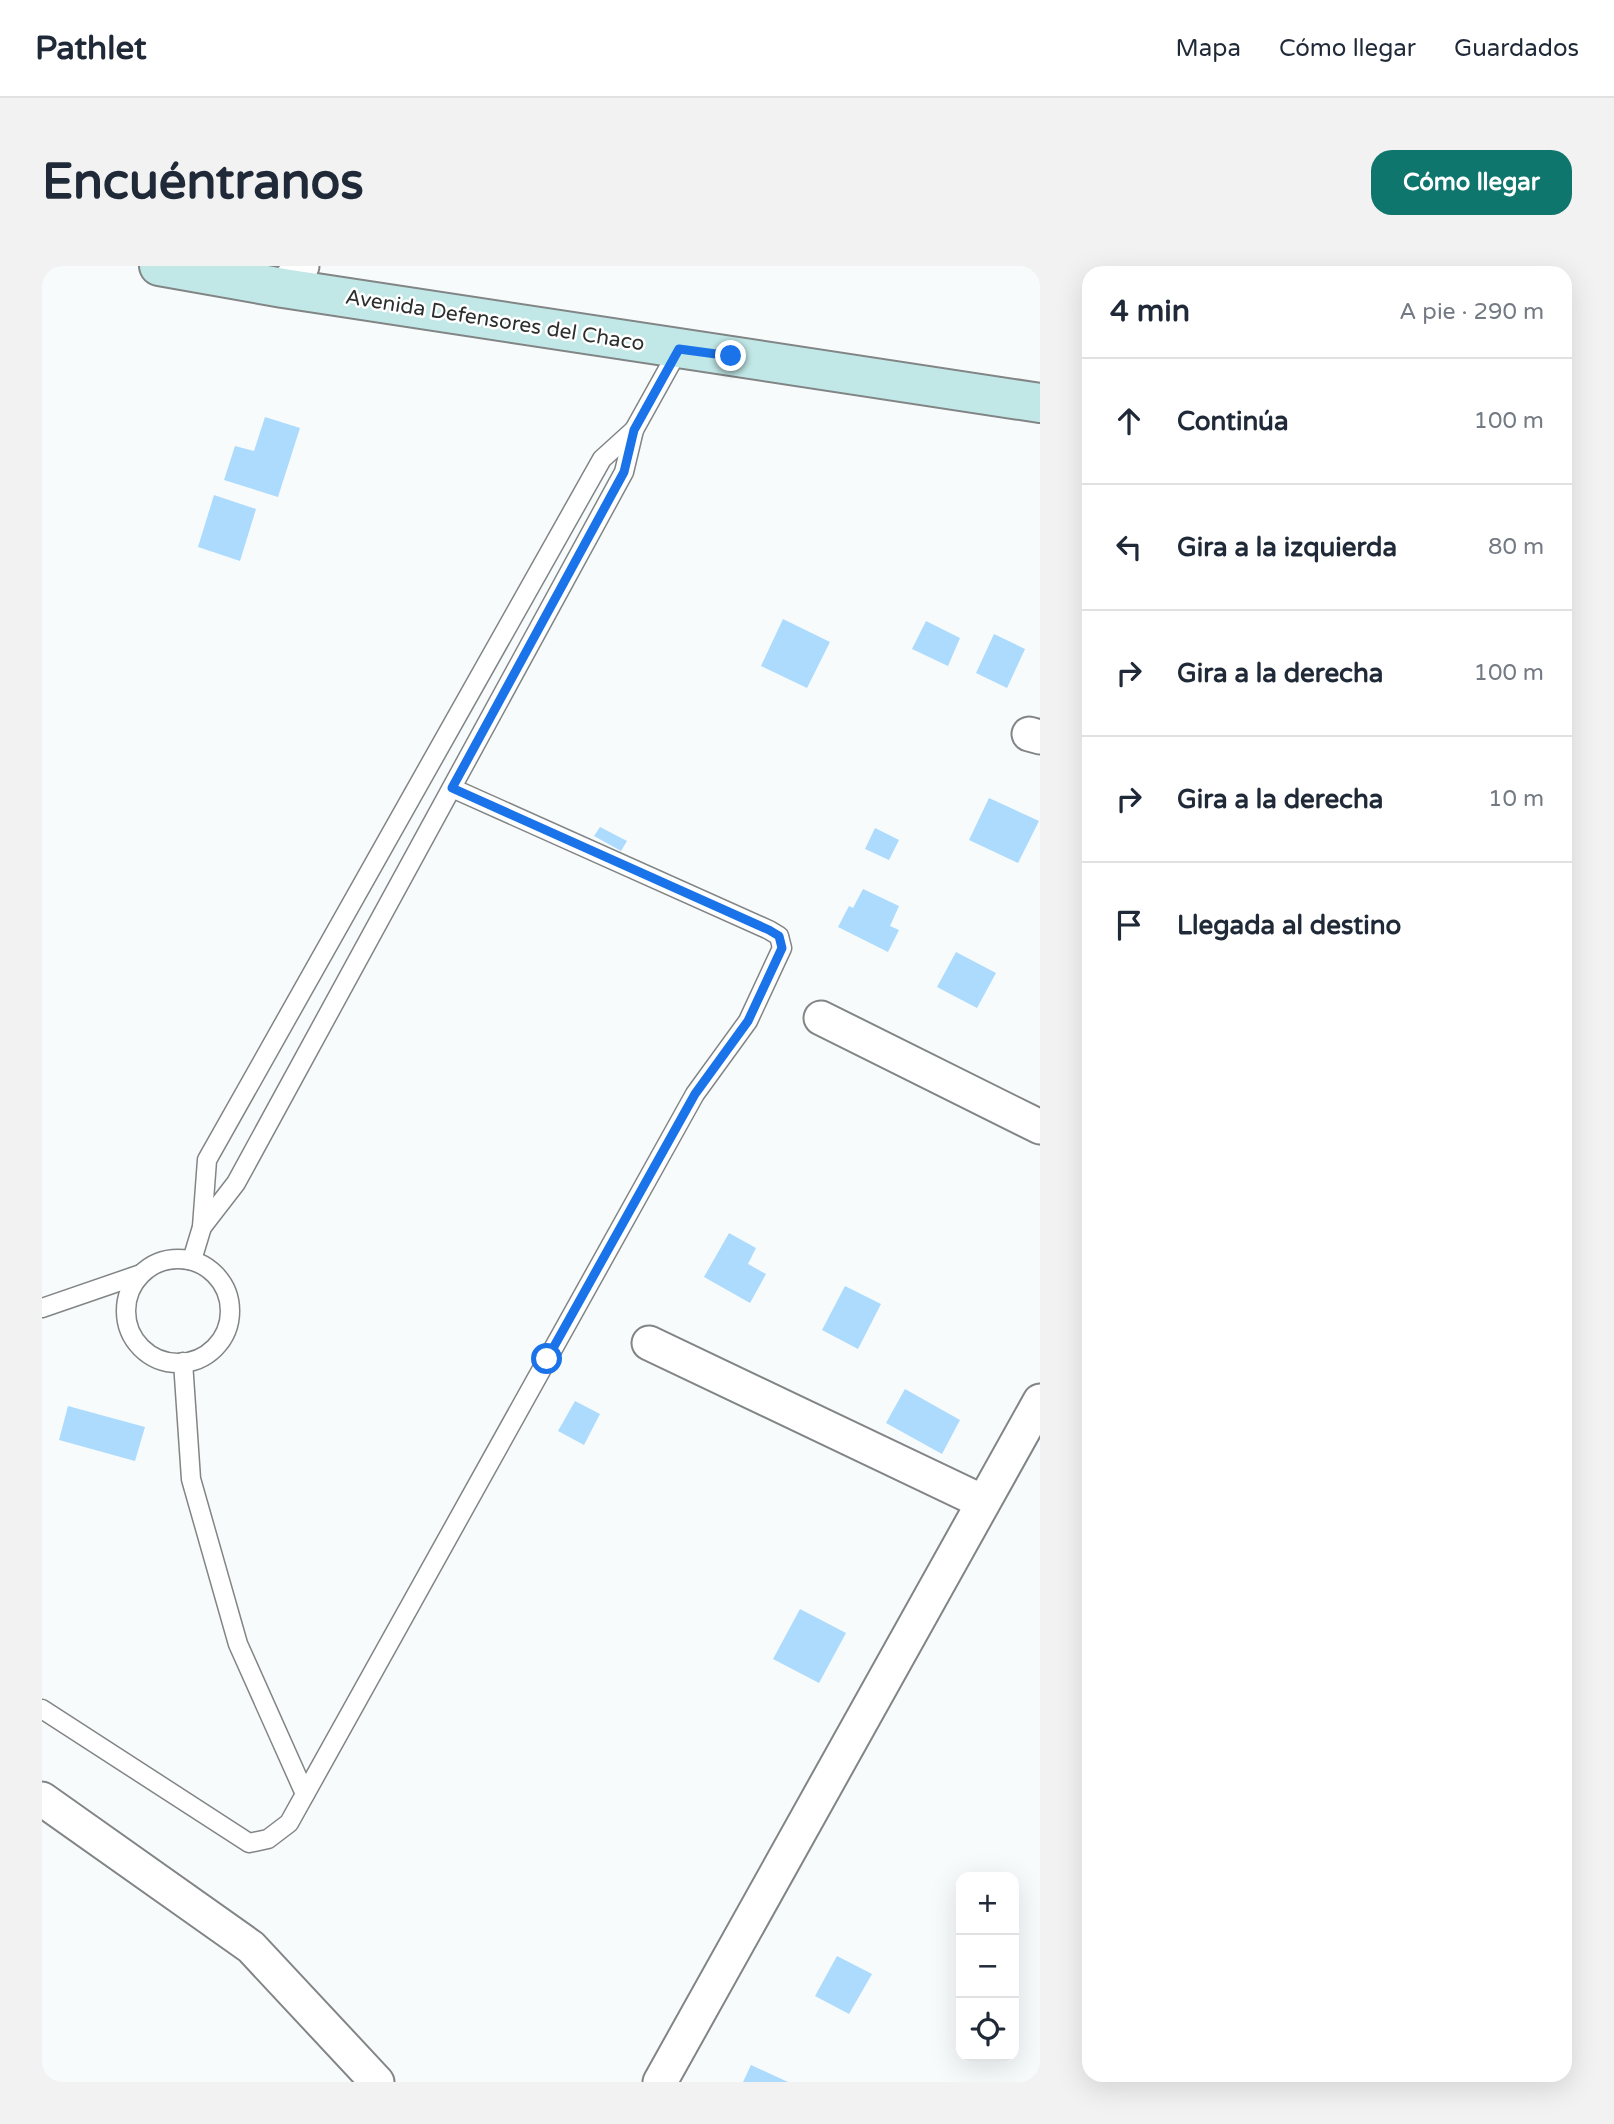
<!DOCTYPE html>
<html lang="es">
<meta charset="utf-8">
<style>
:root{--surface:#fff;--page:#f2f2f3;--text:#1f2937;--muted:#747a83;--line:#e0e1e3;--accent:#0f766e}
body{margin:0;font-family:"Varela Round",sans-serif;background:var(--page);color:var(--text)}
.controls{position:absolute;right:21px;bottom:21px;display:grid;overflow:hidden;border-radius:14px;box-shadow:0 7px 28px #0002}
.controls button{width:63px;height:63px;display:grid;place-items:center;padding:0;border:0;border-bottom:2px solid var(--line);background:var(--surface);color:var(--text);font:35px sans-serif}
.stop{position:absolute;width:21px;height:21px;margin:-16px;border:5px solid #1a73e8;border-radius:50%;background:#fff}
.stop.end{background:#1a73e8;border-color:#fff;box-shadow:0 2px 7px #0008}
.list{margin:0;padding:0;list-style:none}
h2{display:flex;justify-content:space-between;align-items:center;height:91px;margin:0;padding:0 28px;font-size:30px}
h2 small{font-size:23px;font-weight:400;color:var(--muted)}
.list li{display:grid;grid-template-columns:46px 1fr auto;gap:21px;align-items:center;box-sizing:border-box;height:126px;padding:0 28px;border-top:2px solid var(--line)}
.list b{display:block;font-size:26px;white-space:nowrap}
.list em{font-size:23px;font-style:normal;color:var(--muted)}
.icon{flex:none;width:38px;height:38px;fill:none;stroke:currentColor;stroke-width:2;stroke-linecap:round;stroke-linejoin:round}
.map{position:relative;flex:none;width:998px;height:1816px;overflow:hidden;border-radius:21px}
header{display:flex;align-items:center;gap:42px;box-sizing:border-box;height:98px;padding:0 35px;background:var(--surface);border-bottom:2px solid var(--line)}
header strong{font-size:33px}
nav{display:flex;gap:38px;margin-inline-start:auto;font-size:24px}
.intro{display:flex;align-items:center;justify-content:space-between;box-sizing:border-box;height:168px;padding:0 42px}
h1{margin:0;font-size:49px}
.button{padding:18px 32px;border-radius:21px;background:var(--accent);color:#fff;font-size:24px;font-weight:700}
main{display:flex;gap:42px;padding:0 42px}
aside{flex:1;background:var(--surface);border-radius:21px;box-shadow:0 7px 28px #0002}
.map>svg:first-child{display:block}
.building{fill:#acdbfe}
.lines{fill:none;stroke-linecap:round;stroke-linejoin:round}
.lane-casing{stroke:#828586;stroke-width:21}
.street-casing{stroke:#828586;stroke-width:37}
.secondary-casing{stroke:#828586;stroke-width:42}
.lane{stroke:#fff;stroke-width:18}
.street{stroke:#fff;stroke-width:33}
.secondary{stroke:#c1e8e7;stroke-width:38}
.route{stroke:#1a73e8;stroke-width:9}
.labels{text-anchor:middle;stroke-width:5;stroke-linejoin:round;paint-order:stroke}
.street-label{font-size:21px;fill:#2d2f2f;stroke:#fff}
</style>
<header>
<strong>Pathlet</strong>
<nav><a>Mapa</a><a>Cómo llegar</a><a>Guardados</a></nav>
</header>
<div class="intro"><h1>Encuéntranos</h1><a class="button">Cómo llegar</a></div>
<main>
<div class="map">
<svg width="998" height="1816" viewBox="0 0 998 1816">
<rect width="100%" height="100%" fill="#f8fbfc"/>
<g class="building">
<polygon points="223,151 258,162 236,231 182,214 193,180 212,185"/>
<polygon points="172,229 214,243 198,295 156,281"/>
<polygon points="741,353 788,376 765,422 719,400"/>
<polygon points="884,355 918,372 906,400 870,383"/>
<polygon points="952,368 983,383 965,422 934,407"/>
<polygon points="947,532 997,555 976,597 927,574"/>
<polygon points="558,561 585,575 579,585 552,570"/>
<polygon points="833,562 857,574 847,594 823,583"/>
<polygon points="821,623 857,640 848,660 857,664 846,686 796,661 807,640 811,642"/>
<polygon points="914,686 954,707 935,742 895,721"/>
<polygon points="687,967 714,982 706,998 724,1008 708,1037 662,1011"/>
<polygon points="803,1020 839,1038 816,1083 780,1064"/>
<polygon points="863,1123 918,1154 900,1188 844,1157"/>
<polygon points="533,1135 558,1148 542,1179 516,1165"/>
<polygon points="26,1140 103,1161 93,1195 17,1174"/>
<polygon points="758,1343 804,1367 777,1417 731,1393"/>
<polygon points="795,1690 830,1708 807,1748 773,1730"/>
<polygon points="709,1799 746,1816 701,1816"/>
</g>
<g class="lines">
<defs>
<g id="lane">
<polyline points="160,961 194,917 582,206 592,164 637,83"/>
<circle cx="136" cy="1045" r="52"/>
<polyline points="150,994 160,961 165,894 560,193 592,164"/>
<polyline points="0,1042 99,1008"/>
<polyline points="141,1096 149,1213 196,1378 263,1528"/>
<polyline points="0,1443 207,1577 226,1573 247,1557 653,828 706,755 740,682 737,670 727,664 410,522"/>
</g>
<g id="street">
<polyline points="241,22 260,0"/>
<polyline points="987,468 998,471"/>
<polyline points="779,752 998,861"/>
<polyline points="607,1077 941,1236"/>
<polyline points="0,1533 209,1681 335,1816"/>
<polyline points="618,1816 998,1135"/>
</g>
<polyline id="secondary" points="117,0 241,22 998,137"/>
</defs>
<use href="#lane" class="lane-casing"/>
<use href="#street" class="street-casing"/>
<use href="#secondary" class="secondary-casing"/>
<use href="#lane" class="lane"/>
<use href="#street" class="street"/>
<use href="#secondary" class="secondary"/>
</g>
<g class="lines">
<polyline class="route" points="505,1093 653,828 706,755 740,682 737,670 727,664 410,522 582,206 592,164 637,83 689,90"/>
</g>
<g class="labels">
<g class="street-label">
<text transform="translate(453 54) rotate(9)" y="7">Avenida Defensores del Chaco</text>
</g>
</g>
</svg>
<div class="controls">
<button>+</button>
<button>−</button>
<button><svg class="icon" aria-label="locate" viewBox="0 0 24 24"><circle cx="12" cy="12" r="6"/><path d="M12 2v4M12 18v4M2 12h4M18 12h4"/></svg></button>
</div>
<div class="stop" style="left:505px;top:1093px"></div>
<div class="stop end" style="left:689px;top:90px"></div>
</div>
<aside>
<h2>4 min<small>A pie · 290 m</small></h2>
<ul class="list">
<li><svg class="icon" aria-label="ahead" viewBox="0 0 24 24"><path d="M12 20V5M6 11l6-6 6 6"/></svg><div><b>Continúa</b></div><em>100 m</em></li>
<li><svg class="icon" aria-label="left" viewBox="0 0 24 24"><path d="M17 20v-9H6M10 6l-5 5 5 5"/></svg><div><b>Gira a la izquierda</b></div><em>80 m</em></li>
<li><svg class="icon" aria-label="right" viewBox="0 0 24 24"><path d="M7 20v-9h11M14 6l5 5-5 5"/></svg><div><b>Gira a la derecha</b></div><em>100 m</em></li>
<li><svg class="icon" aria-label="right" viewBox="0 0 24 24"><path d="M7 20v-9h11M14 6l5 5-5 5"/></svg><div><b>Gira a la derecha</b></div><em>10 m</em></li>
<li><svg class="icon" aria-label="arrive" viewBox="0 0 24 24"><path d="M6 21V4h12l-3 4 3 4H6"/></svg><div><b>Llegada al destino</b></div></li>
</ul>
</aside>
</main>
